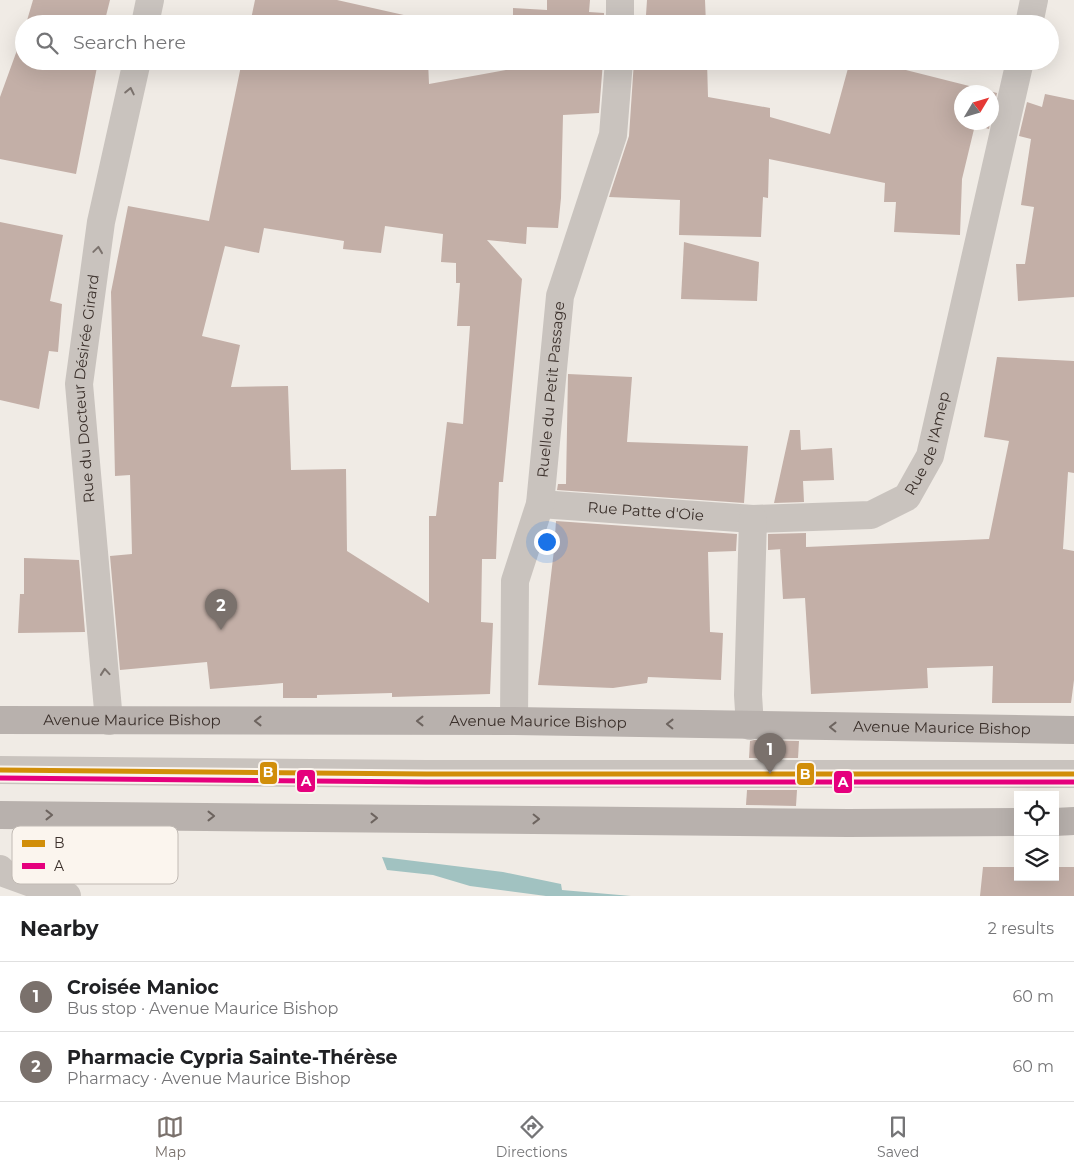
<!DOCTYPE html>
<meta charset="utf-8">
<style>
:root{--surface:#fff;--page:#f2f2f2;--text:#202124;--muted:#757577;--line:#e0e0e0;--accent:#7a716c}
body{margin:0;font-family:Montserrat,sans-serif;background:var(--page);color:var(--text)}
.controls{position:absolute;right:15px;bottom:15px;display:grid;overflow:hidden;border-radius:0px;box-shadow:0 5px 20px #0002}
.controls button{width:45px;height:45px;display:grid;place-items:center;padding:0;border:0;border-bottom:1px solid var(--line);background:var(--surface);color:var(--text);font:25px sans-serif}
.compass{position:absolute;left:954px;top:85px;width:45px;height:45px;border-radius:50%;background:var(--surface);box-shadow:0 5px 20px #0002;rotate:52deg}
.you{position:absolute;left:546px;top:541px;width:18px;height:18px;margin:-12px;border:4px solid #fff;border-radius:50%;background:#1a73e8;box-shadow:0 0 0 8px #1a73e833}
.badge{display:grid;place-items:center;width:32px;height:32px;border-radius:50%;background:var(--accent);color:#fff;font-size:16px;font-weight:700}
.pin{position:absolute;translate:-50% -41px;filter:drop-shadow(0 1px 2px #0008)}
.pin::after{content:'';position:absolute;top:26px;width:18px;height:15px;background:inherit;clip-path:polygon(0 0,100% 0,50% 100%)}
.list{margin:0;padding:0;list-style:none}
h2{display:flex;justify-content:space-between;align-items:center;height:65px;margin:0;padding:0 20px;font-size:21px}
h2 small{font-size:16px;font-weight:400;color:var(--muted)}
.list li{display:grid;grid-template-columns:32px 1fr auto;gap:15px;align-items:center;box-sizing:border-box;height:70px;padding:0 20px;border-top:1px solid var(--line)}
.list b{display:block;font-size:19px;white-space:nowrap}
.list p{margin:0;font-size:16px;white-space:nowrap;color:var(--muted)}
.list em{font-size:16px;font-style:normal;color:var(--muted)}
.icon{flex:none;width:28px;height:28px;fill:none;stroke:currentColor;stroke-width:2;stroke-linecap:round;stroke-linejoin:round}
.map{position:relative;flex:none;width:1074px;height:896px;overflow:hidden}
.search{position:absolute;background:var(--surface);box-shadow:0 5px 20px #0002;left:15px;right:15px;top:15px;height:55px;display:flex;align-items:center;gap:12px;box-sizing:border-box;padding:0 18px;border-radius:28px;color:var(--muted);font-size:19px}
.sheet{height:205px;background:var(--surface)}
nav{display:flex;justify-content:space-around;align-items:center;box-sizing:border-box;height:70px;border-top:1px solid var(--line);background:var(--surface);font-size:14px;color:var(--muted)}
nav a{display:grid;justify-items:center;gap:2px}
nav .on{color:var(--accent)}
.map>svg:first-child{display:block}
.water{fill:#a1c2c1}
.building{fill:#c3afa7;fill-rule:evenodd}
.lines{fill:none;stroke-linecap:round;stroke-linejoin:round}
.minor{stroke:#c9c3be;stroke-width:28}
.major{stroke:#b8b1ad;stroke-width:28}
.bus-1-casing{stroke:#fbf5ee;stroke-width:9}
.bus-2-casing{stroke:#fbf5ee;stroke-width:9}
.bus-1{stroke:#d18e09;stroke-width:5}
.bus-2{stroke:#e5007d;stroke-width:5}
.oneway{stroke:#7b726d}
.oneway2{stroke:#6d645f}
.labels{text-anchor:middle;stroke-width:4;stroke-linejoin:round;paint-order:stroke}
.street-label{font-size:15px;fill:#3b302b;stroke:#fbf5ee}
.key{fill:#fbf5ee;stroke:#c1bab4;stroke-width:1}
.key-label{font-size:14px;fill:#3b302b}
.line-badge{stroke:#fbf5ee;stroke-width:2}
.badge-label{font-size:14px;text-anchor:middle;font-weight:bold;fill:#fff}
</style>
<div class="map">
<svg width="1074" height="896" viewBox="0 0 1074 896">
<rect width="100%" height="100%" fill="#f0ebe5"/>
<polygon class="water" points="382,857 503,872 561,884 562,890 631,896 546,896 470,886 433,875 387,870"/>
<g class="building">
<polygon points="33,0 110,0 104,24 26,24"/>
<polygon points="255,0 337,0 426,20 426,24 250,24"/>
<polygon points="547,0 590,0 589,12 604,13 604,24 513,24 513,8 547,10"/>
<polygon points="647,0 705,0 706,24 636,24 636,15 646,15"/>
<polygon points="24,31 24,61 98,62 76,174 0,159 0,97"/>
<path d="M242,61h186l1,23 83,-15v-8h91l-4,52 -36,2 -2,83 -3,30 -31,-1 -1,17 -39,-4 35,39 -19,203h-4l-3,77h-14l-1,63 12,1 -3,71 -98,3v-4l-75,2v3h-34v-15l-73,6 -3,-27 -87,8 -10,-114 22,-2 -2,-79 -15,1 -4,-184 17,-86 81,15zM385,226l58,8 -2,28 15,1v20h4l-3,43h13l-7,98 -16,-2 -11,94h-7v87l-82,-52 -1,-82 -55,1 -3,-84 -57,1 9,-42 -38,-9 23,-90 34,7 5,-25 80,13 -1,8 38,4z"/>
<polygon points="634,61 707,61 708,97 770,108 770,117 830,134 850,61 892,61 890,66 997,93 992,116 992,92 962,92 962,122 990,122 989,129 975,125 962,179 960,235 894,232 896,202 884,202 885,183 769,159 768,198 763,197 761,237 679,235 680,200 609,197 629,136"/>
<polygon points="1045,94 1074,100 1074,297 1018,301 1016,264 1025,264 1034,207 1021,205 1031,139 1019,136 1027,102 1042,107"/>
<polygon points="0,222 63,235 50,301 62,304 58,352 49,351 39,409 0,400"/>
<polygon points="684,242 759,262 757,301 681,299"/>
<polygon points="997,357 1074,361 1074,473 1068,472 1063,549 1074,551 1074,680 1071,703 992,703 993,666 927,668 928,688 811,694 805,598 783,599 780,549 783,549 768,550 768,534 806,533 806,547 989,539 1009,441 984,437"/>
<polygon points="568,374 632,377 627,442 748,446 744,503 557,490 558,484 566,484"/>
<polygon points="790,430 800,430 801,450 832,448 834,480 803,481 804,502 774,503"/>
<polygon points="556,521 737,534 736,551 708,552 710,632 723,633 721,680 648,677 647,683 613,688 538,685 554,550"/>
<polygon points="24,558 79,560 85,632 18,633 20,594 24,594"/>
<polygon points="754,740 799,741 798,758 749,758 750,741"/>
<polygon points="747,790 797,790 796,806 746,805"/>
<polygon points="983,867 1018,867 1018,877 1055,877 1055,867 1074,867 1074,896 980,896"/>
</g>
<g class="lines">
<g class="minor">
<polyline points="145,24 150,0"/>
<polyline points="620,24 620,0"/>
<polyline points="1029,24 1034,0"/>
<path id="s1" d="M540,504l213,15 118,-4 36,-18 23,-41 90,-395"/>
<path id="s2" d="M109,721l-30,-337 22,-162 36,-161"/>
<path id="s3" d="M514,721l1,-140 25,-77 20,-208 53,-161 6,-74"/>
<polyline points="750,726 748,695 753,519"/>
<polyline points="0,770 426,774 1074,774"/>
<polyline points="0,869 4,873 67,896"/>
</g>
<g class="major">
<path id="s4" d="M0,720l514,1 560,9"/>
<polyline points="0,815 848,823 1018,822"/>
<polyline points="1055,822 1074,821"/>
</g>
<defs>
<polyline id="bus-1" points="0,770 426,774 1074,774"/>
<polyline id="bus-2" points="0,778 426,782 1074,782"/>
</defs>
<use href="#bus-1" class="bus-1-casing"/>
<use href="#bus-2" class="bus-2-casing"/>
<use href="#bus-1" class="bus-1"/>
<use href="#bus-2" class="bus-2"/>
</g>
<defs><path id="oneway-chevron" d="M-2-3.5L2.5 0L-2 3.5" fill="none" stroke-width="1.6" stroke-linecap="round" stroke-linejoin="round" transform="scale(1.25)"/></defs>
<g class="oneway">
<use href="#oneway-chevron" transform="translate(130 91) rotate(-78)"/>
<use href="#oneway-chevron" transform="translate(98 250) rotate(-82)"/>
<use href="#oneway-chevron" transform="translate(105 672) rotate(-95)"/>
</g>
<g class="oneway2">
<use href="#oneway-chevron" transform="translate(258 721) rotate(-180)"/>
<use href="#oneway-chevron" transform="translate(420 721) rotate(-180)"/>
<use href="#oneway-chevron" transform="translate(670 724) rotate(-179)"/>
<use href="#oneway-chevron" transform="translate(833 727) rotate(-179)"/>
<use href="#oneway-chevron" transform="translate(49 815)"/>
<use href="#oneway-chevron" transform="translate(211 816)"/>
<use href="#oneway-chevron" transform="translate(374 818)"/>
<use href="#oneway-chevron" transform="translate(536 819) rotate(1)"/>
</g>
<g class="labels">
<g class="street-label">
<text dy="5" stroke="none"><textPath href="#s2" startOffset="334">Rue du Docteur Désirée Girard</textPath></text>
<text dy="5" stroke="none"><textPath href="#s3" startOffset="336">Ruelle du Petit Passage</textPath></text>
<text dy="5" stroke="none"><textPath href="#s1" startOffset="430">Rue de l'Amep</textPath></text>
<text dy="5" stroke="none"><textPath href="#s1" startOffset="106">Rue Patte d'Oie</textPath></text>
<text dy="5" stroke="none"><textPath href="#s4" startOffset="132">Avenue Maurice Bishop</textPath></text>
<text dy="5" stroke="none"><textPath href="#s4" startOffset="538">Avenue Maurice Bishop</textPath></text>
<text dy="5" stroke="none"><textPath href="#s4" startOffset="942">Avenue Maurice Bishop</textPath></text>
</g>
</g>
<rect x="12" y="826" width="166" height="58" rx="8" class="key"/>
<rect x="22" y="840" width="23" height="7" fill="#d18e09"/>
<rect x="22" y="863" width="23" height="6" fill="#e5007d"/>
<g class="key-label">
<text x="54" y="848">B</text>
<text x="54" y="871">A</text>
</g>
<g class="line-badge">
<rect x="259" y="761" width="19" height="24" rx="5" fill="#d18e09"/>
<rect x="796" y="762" width="19" height="24" rx="5" fill="#d18e09"/>
<rect x="296" y="769" width="20" height="24" rx="5" fill="#e5007d"/>
<rect x="833" y="770" width="20" height="24" rx="5" fill="#e5007d"/>
</g>
<g class="badge-label">
<text x="268" y="777">B</text>
<text x="805" y="779">B</text>
<text x="306" y="786">A</text>
<text x="843" y="787">A</text>
</g>
</svg>
<div class="controls">
<button><svg class="icon" aria-label="locate" viewBox="0 0 24 24"><circle cx="12" cy="12" r="6"/><path d="M12 2v4M12 18v4M2 12h4M18 12h4"/></svg></button>
<button><svg class="icon" aria-label="layers" viewBox="0 0 24 24"><path d="M12 4l9 5-9 5-9-5zM3 14l9 5 9-5"/></svg></button>
</div>
<svg class="compass" viewBox="-18 -18 36 36"><path d="M0-13l5 13h-10z" fill="#e53935"/><path d="M0 13l5-13h-10z" fill="#757577"/></svg>
<div class="you"></div>
<div class="pin badge" style="left:770px;top:774px">1</div>
<div class="pin badge" style="left:221px;top:630px">2</div>
<div class="search"><svg class="icon" aria-label="search" viewBox="0 0 24 24"><circle cx="10" cy="10" r="6"/><path d="M15 15l6 6"/></svg>Search here</div>
</div>
<section class="sheet">
<h2>Nearby<small>2 results</small></h2>
<ul class="list">
<li><span class="badge">1</span><div><b>Croisée Manioc</b><p>Bus stop · Avenue Maurice Bishop</p></div><em>60 m</em></li>
<li><span class="badge">2</span><div><b>Pharmacie Cypria Sainte-Thérèse</b><p>Pharmacy · Avenue Maurice Bishop</p></div><em>60 m</em></li>
</ul>
</section>
<nav>
<a class="on"><svg class="icon" aria-label="map" viewBox="0 0 24 24"><path d="M3 6l6-2 6 2 6-2v14l-6 2-6-2-6 2zM9 4v14M15 6v14"/></svg>Map</a>
<a><svg class="icon" aria-label="directions" viewBox="0 0 24 24"><path d="M12 3l9 9-9 9-9-9zM9 14v-3h6M13 9l2 2-2 2"/></svg>Directions</a>
<a><svg class="icon" aria-label="saved" viewBox="0 0 24 24"><path d="M7 4h10v16l-5-4-5 4z"/></svg>Saved</a>
</nav>
